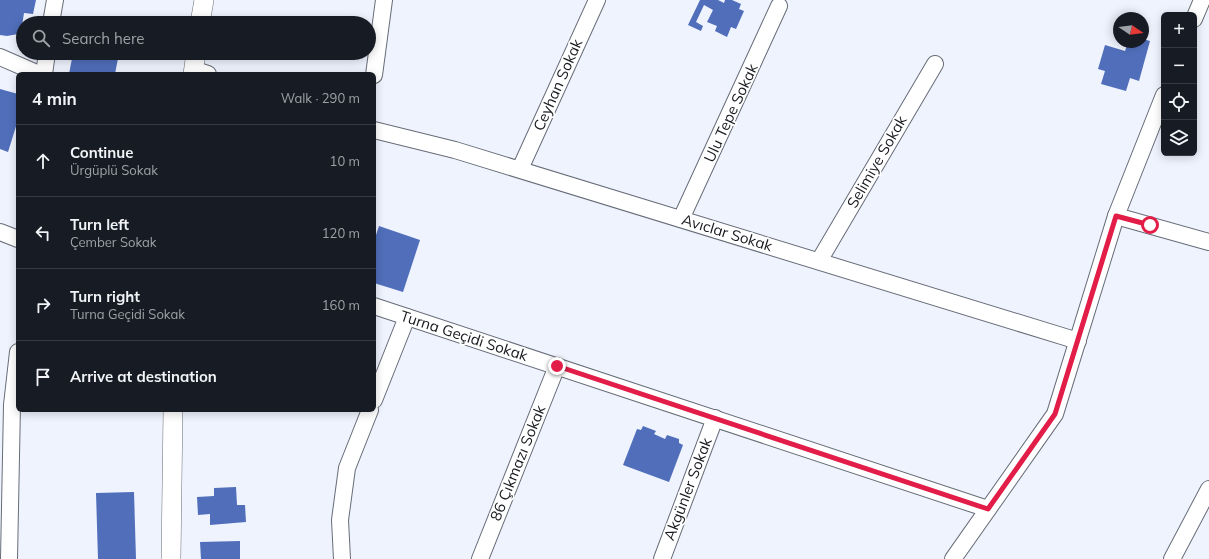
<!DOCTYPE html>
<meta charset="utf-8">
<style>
:root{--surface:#171b24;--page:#20242c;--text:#f1f3f6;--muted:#9ea1a6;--line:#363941}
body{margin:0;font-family:Mulish,sans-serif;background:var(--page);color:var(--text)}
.controls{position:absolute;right:12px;top:12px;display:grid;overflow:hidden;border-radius:6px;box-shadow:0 2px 10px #0003}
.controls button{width:36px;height:36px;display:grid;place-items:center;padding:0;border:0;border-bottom:1px solid var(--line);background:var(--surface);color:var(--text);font:20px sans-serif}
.compass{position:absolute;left:1113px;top:12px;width:36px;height:36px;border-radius:50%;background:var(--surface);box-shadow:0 2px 10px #0003;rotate:103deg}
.stop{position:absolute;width:12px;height:12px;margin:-9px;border:3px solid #e11d48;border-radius:50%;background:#fff}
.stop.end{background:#e11d48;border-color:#fff;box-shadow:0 1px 4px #0008}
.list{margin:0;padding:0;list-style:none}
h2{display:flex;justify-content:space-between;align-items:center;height:52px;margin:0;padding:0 16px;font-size:17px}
h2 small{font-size:13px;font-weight:400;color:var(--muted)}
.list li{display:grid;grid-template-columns:26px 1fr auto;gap:12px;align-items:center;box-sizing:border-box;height:72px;padding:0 16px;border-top:1px solid var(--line)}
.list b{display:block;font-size:15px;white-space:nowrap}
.list p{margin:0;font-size:13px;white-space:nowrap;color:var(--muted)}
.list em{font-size:13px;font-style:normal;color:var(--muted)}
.icon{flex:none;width:22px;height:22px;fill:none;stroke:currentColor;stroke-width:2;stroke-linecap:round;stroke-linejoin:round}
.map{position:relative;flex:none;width:1209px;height:559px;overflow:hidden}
.search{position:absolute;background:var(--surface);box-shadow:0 2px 10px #0003;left:16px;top:16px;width:360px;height:44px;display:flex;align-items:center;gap:10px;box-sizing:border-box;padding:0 14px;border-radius:22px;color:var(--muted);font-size:15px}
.panel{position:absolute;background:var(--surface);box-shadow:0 2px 10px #0003;left:16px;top:72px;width:360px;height:340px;border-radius:6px}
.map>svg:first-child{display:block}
.building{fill:#506eba}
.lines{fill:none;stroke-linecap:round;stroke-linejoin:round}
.minor-casing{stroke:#676d78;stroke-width:18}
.tertiary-casing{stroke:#676d78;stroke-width:20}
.minor{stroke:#fff;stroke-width:16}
.tertiary{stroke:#fff;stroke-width:19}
.route{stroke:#e11d48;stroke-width:5}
.labels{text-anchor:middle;stroke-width:3.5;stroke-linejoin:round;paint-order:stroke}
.street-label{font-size:15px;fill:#17191e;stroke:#fff}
</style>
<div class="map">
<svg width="1209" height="559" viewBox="0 0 1209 559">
<rect width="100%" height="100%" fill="#eef3fe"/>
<g class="building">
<polygon points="0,0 36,0 33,14 24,13 22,26 18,34 7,36 0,35"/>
<polygon points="700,0 718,0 724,3 725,0 732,0 741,4 739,9 744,11 736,29 731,27 727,37 715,31 717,26 707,22 713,10 704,5 696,22 703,26 701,31 688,25"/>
<polygon points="1143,39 1150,41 1139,81 1130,78 1126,91 1101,84 1105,71 1098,69 1105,45 1125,51 1128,42 1143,42"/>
<polygon points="73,53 119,53 115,74 69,74"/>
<polygon points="0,89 18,94 18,120 8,152 0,149"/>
<polygon points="379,226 420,240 403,292 374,283 374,241"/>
<polygon points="643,426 656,431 654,434 665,439 667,435 679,439 679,443 683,445 669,482 623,465 637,429 641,430"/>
<polygon points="236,487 237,505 245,505 246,522 210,525 210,514 198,515 197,497 214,496 214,488"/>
<polygon points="134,492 136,559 98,559 96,493"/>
<polygon points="240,541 240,559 201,559 200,542"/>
</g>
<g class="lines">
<defs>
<g id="minor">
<polyline points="1194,19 1202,0"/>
<polyline points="51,23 55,0"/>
<polyline points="0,57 39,74"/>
<polyline points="193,69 208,74"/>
<polyline points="44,74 47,53"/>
<polyline points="374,75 384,0"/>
<polyline points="374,130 455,150 1078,341"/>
<polyline points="520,169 597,0"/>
<polyline points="1116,216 1209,242"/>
<polyline points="681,219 779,6"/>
<polyline points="0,232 18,239"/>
<polyline points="819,261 935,64"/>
<polyline points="374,306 988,509"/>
<polyline points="374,400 407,317"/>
<polyline points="9,559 12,405 18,352"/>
<polyline points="342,559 340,520 347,468 370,410"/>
<polyline points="480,559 557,366"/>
<polyline points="662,559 715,418"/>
<polyline points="953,559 1055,414 1116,216 1164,95"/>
<polyline points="1172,559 1209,489"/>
</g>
<g id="tertiary">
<polyline points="200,23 204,0"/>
<polyline points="193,74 196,53"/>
<polyline points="171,559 173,410"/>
</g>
</defs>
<use href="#minor" class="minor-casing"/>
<use href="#tertiary" class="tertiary-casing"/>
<use href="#minor" class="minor"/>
<use href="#tertiary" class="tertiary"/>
</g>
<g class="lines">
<polyline class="route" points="557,366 988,509 1055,414 1116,216 1150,225"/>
</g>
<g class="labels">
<g class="street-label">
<text transform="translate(558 85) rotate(-66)" y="5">Ceyhan Sokak</text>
<text transform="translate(731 113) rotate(-65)" y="5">Ulu Tepe Sokak</text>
<text transform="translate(877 162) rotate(-60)" y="5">Selimiye Sokak</text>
<text transform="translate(727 233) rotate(17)" y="5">Avıclar Sokak</text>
<text transform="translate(464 336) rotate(18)" y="5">Turna Geçidi Sokak</text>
<text transform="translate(518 463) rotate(-68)" y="5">86 Çıkmazı Sokak</text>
<text transform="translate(688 489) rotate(-69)" y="5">Akgünler Sokak</text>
</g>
</g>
</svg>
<div class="controls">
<button>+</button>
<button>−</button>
<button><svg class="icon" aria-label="locate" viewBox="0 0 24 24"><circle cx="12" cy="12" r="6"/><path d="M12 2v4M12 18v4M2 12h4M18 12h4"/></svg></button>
<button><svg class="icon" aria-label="layers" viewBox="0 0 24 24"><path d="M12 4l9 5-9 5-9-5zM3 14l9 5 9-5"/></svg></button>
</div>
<svg class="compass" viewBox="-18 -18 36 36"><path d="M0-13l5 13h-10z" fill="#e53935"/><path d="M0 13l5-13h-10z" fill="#9ea1a6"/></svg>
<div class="stop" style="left:1150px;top:225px"></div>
<div class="stop end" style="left:557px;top:366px"></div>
<div class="search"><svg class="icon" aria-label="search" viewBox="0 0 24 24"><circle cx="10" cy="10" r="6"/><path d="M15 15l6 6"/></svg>Search here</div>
<section class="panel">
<h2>4 min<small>Walk · 290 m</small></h2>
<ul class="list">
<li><svg class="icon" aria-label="ahead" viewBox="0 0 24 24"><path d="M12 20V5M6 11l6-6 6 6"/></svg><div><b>Continue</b><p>Ürgüplü Sokak</p></div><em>10 m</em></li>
<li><svg class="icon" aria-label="left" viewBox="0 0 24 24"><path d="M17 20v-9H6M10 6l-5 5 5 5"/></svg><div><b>Turn left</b><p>Çember Sokak</p></div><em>120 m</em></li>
<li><svg class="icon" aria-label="right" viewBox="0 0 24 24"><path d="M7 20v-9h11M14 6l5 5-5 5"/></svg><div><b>Turn right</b><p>Turna Geçidi Sokak</p></div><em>160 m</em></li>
<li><svg class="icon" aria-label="arrive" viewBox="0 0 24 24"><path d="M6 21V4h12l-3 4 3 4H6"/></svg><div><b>Arrive at destination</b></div></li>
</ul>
</section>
</div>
